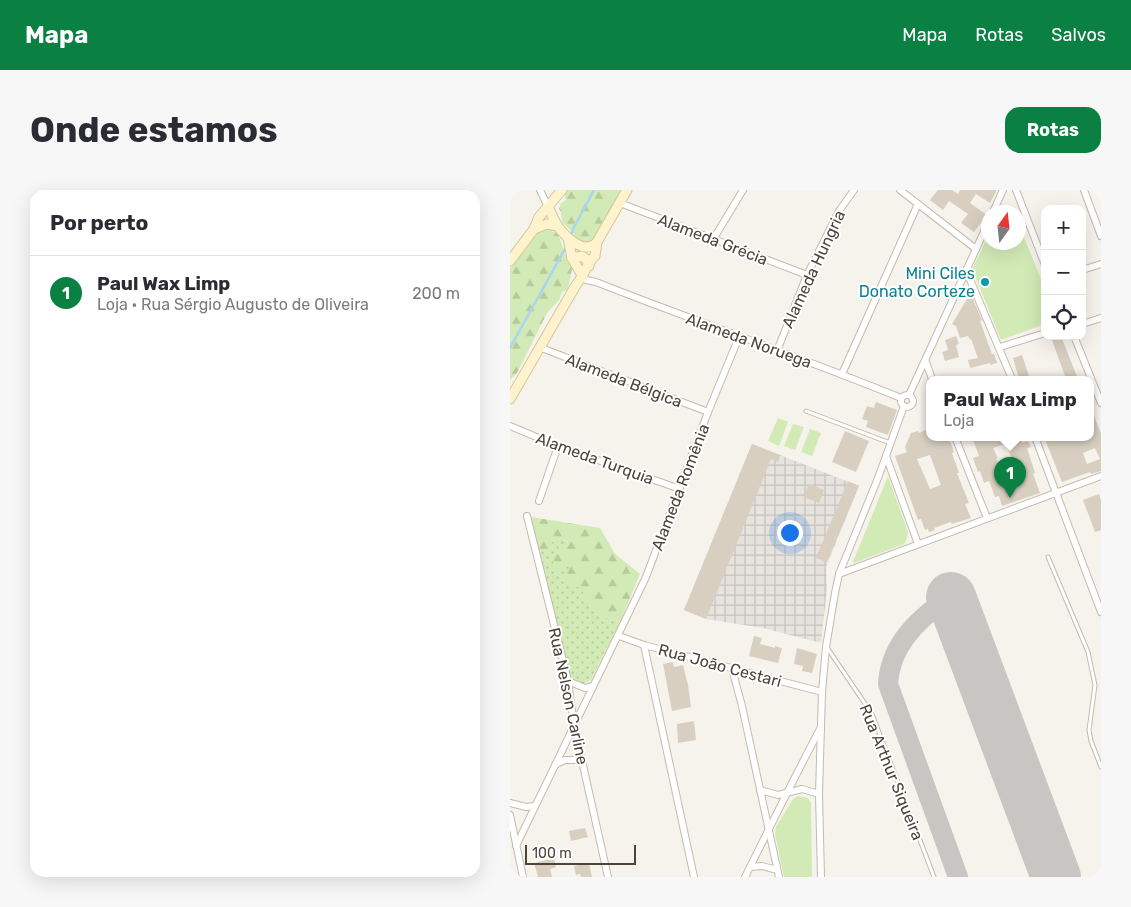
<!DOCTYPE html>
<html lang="pt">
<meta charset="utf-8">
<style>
:root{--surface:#fff;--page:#f7f7f7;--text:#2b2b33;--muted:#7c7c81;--line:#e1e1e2;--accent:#0b8043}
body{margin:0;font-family:Rubik,sans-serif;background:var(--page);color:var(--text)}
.controls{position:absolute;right:15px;top:15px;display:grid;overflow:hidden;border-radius:10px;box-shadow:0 5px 20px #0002}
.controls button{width:45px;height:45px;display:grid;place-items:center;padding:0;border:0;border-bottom:1px solid var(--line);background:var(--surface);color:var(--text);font:25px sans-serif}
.compass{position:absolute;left:471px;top:15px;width:45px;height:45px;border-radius:50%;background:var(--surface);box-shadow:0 5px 20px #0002;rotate:15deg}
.scale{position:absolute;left:15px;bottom:12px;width:111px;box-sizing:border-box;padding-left:5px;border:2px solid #4b4439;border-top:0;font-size:14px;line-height:18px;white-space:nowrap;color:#4b4439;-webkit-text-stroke:4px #fff;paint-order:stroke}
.you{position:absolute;left:279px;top:342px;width:18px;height:18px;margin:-12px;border:4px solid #fff;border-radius:50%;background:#1a73e8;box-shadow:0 0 0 8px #1a73e833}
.badge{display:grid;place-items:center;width:32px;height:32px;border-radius:50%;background:var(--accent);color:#fff;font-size:16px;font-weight:700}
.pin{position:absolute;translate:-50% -41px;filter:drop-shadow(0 1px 2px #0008)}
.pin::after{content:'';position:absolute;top:26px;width:18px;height:15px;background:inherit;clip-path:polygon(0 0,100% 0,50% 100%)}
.popup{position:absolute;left:416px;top:186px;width:168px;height:65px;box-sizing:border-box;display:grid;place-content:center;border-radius:10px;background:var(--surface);filter:drop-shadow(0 1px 4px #0005);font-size:16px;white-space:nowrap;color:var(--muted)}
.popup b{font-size:19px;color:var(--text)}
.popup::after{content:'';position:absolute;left:50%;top:100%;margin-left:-10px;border:10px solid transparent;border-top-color:var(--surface)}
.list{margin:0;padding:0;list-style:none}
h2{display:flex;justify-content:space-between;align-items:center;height:65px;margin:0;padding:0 20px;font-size:21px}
h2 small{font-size:16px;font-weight:400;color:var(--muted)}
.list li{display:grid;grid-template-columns:32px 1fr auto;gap:15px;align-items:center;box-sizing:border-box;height:75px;padding:0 20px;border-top:1px solid var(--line)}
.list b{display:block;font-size:19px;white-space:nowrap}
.list p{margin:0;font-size:16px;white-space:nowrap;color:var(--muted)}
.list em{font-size:16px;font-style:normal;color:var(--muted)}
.icon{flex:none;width:28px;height:28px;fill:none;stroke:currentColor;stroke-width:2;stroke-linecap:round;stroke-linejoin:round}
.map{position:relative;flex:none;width:591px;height:687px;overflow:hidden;border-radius:15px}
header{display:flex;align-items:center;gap:30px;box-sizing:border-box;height:70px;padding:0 25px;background:var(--accent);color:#fff}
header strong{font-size:24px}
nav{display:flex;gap:28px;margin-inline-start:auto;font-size:18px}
.intro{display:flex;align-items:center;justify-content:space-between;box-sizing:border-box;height:120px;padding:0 30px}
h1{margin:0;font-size:35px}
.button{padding:12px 22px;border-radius:15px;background:var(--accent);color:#fff;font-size:18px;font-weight:700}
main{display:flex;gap:30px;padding:0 30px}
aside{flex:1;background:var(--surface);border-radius:15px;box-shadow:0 5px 20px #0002}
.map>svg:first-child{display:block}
.industrial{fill:url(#industrial-grid)}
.grass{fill:url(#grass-dots)}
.forest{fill:url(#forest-firs)}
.green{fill:#d2eab5}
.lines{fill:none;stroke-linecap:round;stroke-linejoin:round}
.stream{stroke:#a9d4f2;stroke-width:2.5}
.taxiway{stroke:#c8c6c3;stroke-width:20}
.runway{stroke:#c8c6c3;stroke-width:50}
.building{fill:#d8cfc1;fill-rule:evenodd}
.lane-casing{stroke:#c2bbae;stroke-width:5}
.street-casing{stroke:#c2bbae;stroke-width:8}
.secondary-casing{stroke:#d6c79b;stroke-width:11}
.lane{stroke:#fff;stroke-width:3}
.street{stroke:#fff;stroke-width:6}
.secondary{stroke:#fff3cd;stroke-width:9}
.culture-dot{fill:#0f9aa8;stroke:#fff;stroke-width:2}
.labels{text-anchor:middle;stroke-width:4;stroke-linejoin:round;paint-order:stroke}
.street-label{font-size:16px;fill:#4b4439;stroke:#fff}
.culture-label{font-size:16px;fill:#0d838f;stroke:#fff;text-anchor:end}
</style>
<header>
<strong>Mapa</strong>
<nav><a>Mapa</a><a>Rotas</a><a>Salvos</a></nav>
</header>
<div class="intro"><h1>Onde estamos</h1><a class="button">Rotas</a></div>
<main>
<aside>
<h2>Por perto<small></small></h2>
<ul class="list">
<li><span class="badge">1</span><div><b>Paul Wax Limp</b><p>Loja · Rua Sérgio Augusto de Oliveira</p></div><em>200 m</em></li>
</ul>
</aside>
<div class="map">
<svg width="591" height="687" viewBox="0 0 591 687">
<defs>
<pattern id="industrial-grid" width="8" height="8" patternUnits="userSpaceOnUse" patternTransform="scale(1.25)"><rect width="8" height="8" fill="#e6e2dd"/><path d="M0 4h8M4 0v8" fill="none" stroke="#c7c3be"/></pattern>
<pattern id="grass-dots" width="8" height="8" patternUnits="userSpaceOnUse" patternTransform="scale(1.25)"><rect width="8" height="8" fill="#d2eab5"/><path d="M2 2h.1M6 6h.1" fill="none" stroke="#b6ca9c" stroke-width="1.8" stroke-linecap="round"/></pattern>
<pattern id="forest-firs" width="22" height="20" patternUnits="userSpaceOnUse" patternTransform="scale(1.25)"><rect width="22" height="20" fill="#d2eab5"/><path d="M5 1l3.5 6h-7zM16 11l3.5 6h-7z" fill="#b6ca9c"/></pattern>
</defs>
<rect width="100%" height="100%" fill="#f6f3ec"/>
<polygon class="industrial" points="242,254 349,296 316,377 317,399 311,453 253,438 196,429 174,420"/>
<polygon class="grass" points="52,348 58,353 43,367 55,376 62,374 60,379 86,424 110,432 81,490 73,494 59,486 29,363 32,362 42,352"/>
<g class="forest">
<polygon points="56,0 113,0 96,30 92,31 93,36 83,57 63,48 64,44 52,32 51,22 49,19 51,13 56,10 54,3"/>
<polygon points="36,37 48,44 56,66 60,71 62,79 58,99 52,102 49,110 37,123 7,183 0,190 0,78 3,76 3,68 30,39"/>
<polygon points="21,327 90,338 105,364 130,384 110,432 86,424 70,397 59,397 54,389 62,374 55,376 49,380 43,375 43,367 58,352 52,348 42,352 40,359 29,363"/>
</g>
<g class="green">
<polygon points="509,35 535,99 535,134 491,150 462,79 478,46 478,52 508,52"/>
<polygon points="268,228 278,232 269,256 258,251"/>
<polygon points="283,234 294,237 285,260 274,256"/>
<polygon points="300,239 311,243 302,266 291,262"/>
<polygon points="378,286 398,342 397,349 394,354 344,373 343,372"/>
<polygon points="288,606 298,608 301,613 302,687 274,687 265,644 266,637 283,609"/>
</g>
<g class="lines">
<g class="stream">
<polyline points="60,47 64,37 84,0"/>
<polyline points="0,158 56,57"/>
</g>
<path class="taxiway" d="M441,407c-32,20 -61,48 -63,87l70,193"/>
<polyline class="runway" points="441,407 546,687"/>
</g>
<g class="building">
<polygon points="428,0 442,0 448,4 450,0 487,0 480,13 466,4 460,13 477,25 464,42 451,33 458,24 439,11 433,20 420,10"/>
<polygon points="462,107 472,130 470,131 482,164 484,164 487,173 480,175 480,173 460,178 458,170 468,168 461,149 460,150 458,146 450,148 446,136 442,134 457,109"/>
<polygon points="446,146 449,154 446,155 449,167 435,171 432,162 438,160 435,150"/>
<polygon points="551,146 560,169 568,189 556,189 542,150"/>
<polygon points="512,165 520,189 509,189 503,168"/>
<polygon points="366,212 387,220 378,245 356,237 358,231 352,229 357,216 364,218"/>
<path d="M580,217l11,26v38l-10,3 -1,-2 -28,10 -18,-45h46zM585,258l5,11 -13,5 -4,-11z"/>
<path d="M420,238v9l19,1 5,14 -2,1 7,20h-2l12,30 -4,1 6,14 -19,6 -1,-2 -17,6 1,2 -6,2 -1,-3 -3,1 -4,-11 -3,1 -23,-64 12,-4 -2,-5 6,-14 7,-2 1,2zM420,265l11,30 -11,4 -13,-30z"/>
<polygon points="335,241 359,251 346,282 322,272"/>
<path d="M462,247h48l2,6 6,-2 3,6 -4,1 8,25 -2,1 7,19 -38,13 -3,-10 -4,1 -6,-16 -5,2 -4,-12 -2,1 -5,-14 6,-2zM496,254l10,27 -13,5 -7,-17 2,-1 -5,-10z"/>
<polygon points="242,254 270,265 268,272 261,269 196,429 174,420"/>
<polygon points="338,291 349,296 317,372 306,368"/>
<polygon points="299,294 314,300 309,313 294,307"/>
<polygon points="589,304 591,310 591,340 585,342 573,310"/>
<polygon points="244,446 252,448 250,454 265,458 265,456 272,458 268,473 239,466"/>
<polygon points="287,458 307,464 302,483 292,481 293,476 284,474"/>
<polygon points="163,472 164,477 173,475 178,495 181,517 162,521 153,474"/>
<polygon points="184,531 186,550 168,553 167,534"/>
<polygon points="75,638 78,647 61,651 59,641"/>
<polygon points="44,668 46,677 40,679 42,687 28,687 24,673"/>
<polygon points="79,673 82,687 71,687 70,684 66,685 64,676"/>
</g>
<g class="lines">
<defs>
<g id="lane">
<polyline points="296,221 380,253"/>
<polyline points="538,367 578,462 585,495 579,540 581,551 591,577"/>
<polyline points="318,459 362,524 424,687"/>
</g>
<g id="street">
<polyline points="30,0 38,17"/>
<polyline points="390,0 466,59"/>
<polyline points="506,0 535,75"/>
<polyline points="574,0 591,46"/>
<polyline points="110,13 297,85"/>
<polyline points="483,22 493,0"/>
<polyline points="204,48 233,0"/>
<polyline points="456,80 502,189"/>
<polyline points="572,80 591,74"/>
<path d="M73,87l3,3 10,2c101,40 205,75 305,116"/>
<polyline points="572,134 591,128"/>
<polyline points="564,146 591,213"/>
<polyline points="29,157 198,222"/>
<polyline points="490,157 535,143"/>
<polyline points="267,161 297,85 329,21 344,0"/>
<polyline points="416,172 422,189"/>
<polyline points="332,184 408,14"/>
<polyline points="399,205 478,33"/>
<circle cx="397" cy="211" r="6"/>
<polyline points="0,236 48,256 170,299"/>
<polyline points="445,247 477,328"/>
<polyline points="525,247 591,422"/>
<polyline points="376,266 408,354"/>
<polyline points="29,311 48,256"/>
<polyline points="17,326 58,491 64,535 98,687"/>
<polyline points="329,384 591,286"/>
<polyline points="109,446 134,455 312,502"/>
<polyline points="134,455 184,687"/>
<polyline points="222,479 232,516 269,687"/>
<polyline points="58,491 75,498 83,496"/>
<polyline points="46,574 55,570 72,570"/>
<polyline points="250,600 268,605 292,599 309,604"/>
<polyline points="0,613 16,617 25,616"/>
<polyline points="0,625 13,687"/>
<polyline points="6,656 136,387 198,222 229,147"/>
<polyline points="240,677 252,676 267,680"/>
<path d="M235,687c25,-50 50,-101 76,-150"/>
<polyline points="311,687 309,604 312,502 316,457 325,403 329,384 368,288 394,216"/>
</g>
<g id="secondary">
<path d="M38,17c3,6 6,13 9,18 8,12 28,31 40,17"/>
<polyline points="24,39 37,34 47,36"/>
<polyline points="58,48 62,68 73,87"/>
<polyline points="62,68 72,66 77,70 79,76"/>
<polyline points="0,71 24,39 29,27 52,0"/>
<path d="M0,209l66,-114c7,-8 13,-25 19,-29l2,-14 30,-52"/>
</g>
</defs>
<use href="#lane" class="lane-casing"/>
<use href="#street" class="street-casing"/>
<use href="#secondary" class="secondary-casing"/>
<use href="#lane" class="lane"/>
<use href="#street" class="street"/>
<use href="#secondary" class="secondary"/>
</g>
<circle class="culture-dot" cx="475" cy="92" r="5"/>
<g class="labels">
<g class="street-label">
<text transform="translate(203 49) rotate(21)" y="6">Alameda Grécia</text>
<text transform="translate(303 79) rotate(-65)" y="6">Alameda Hungria</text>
<text transform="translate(239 150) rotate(20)" y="6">Alameda Noruega</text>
<text transform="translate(114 190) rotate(21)" y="6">Alameda Bélgica</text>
<text transform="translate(85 268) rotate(20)" y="6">Alameda Turquia</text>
<text transform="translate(170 297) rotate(-69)" y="6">Alameda Romênia</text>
<text transform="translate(210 475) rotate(15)" y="6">Rua João Cestari</text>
<text transform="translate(59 506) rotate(78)" y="6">Rua Nelson Carline</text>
<text transform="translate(382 582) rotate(68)" y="6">Rua Arthur Siqueira</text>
</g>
<g class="culture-label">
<text x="465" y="89">Mini Ciles<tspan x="465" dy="18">Donato Corteze</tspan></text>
</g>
</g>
</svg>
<div class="controls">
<button>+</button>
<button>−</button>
<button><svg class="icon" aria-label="locate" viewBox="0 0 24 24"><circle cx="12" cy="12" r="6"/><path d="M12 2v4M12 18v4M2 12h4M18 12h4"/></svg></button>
</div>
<svg class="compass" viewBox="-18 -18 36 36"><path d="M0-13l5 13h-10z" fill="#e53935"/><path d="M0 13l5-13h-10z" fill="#7c7c81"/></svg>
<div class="scale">100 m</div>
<div class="you"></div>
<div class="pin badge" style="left:500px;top:308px">1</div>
<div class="popup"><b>Paul Wax Limp</b>Loja</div>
</div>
</main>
